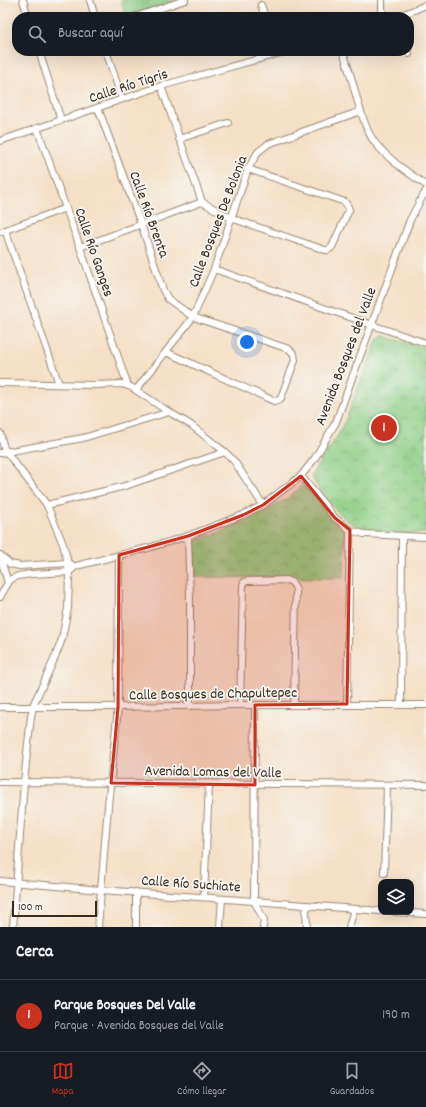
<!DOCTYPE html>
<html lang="es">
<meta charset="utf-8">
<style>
:root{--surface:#171b24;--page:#20242c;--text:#f1f3f6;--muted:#9ea1a6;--line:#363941;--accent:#c8321e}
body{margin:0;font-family:Dekko,sans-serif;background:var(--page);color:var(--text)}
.controls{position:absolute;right:12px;bottom:12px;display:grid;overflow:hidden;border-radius:8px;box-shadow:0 4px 16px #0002}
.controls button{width:36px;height:36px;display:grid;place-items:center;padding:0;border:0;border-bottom:1px solid var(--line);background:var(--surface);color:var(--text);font:20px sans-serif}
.scale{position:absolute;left:12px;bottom:10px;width:85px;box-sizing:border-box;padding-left:4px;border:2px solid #3b2a1e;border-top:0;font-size:11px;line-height:14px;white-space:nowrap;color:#3b2a1e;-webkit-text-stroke:3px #f6f6f2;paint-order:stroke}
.you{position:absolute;left:247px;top:342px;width:14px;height:14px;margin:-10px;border:3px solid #fff;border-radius:50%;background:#1a73e8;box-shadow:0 0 0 6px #1a73e833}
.badge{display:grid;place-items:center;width:26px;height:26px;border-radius:50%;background:var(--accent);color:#fff;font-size:13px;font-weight:700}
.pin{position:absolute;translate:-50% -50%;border:2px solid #fff;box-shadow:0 1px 4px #0006}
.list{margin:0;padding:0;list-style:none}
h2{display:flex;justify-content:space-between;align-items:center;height:52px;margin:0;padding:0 16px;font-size:17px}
h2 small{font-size:13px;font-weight:400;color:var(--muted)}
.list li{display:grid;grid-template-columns:26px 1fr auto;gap:12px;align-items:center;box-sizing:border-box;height:72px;padding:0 16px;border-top:1px solid var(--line)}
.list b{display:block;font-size:15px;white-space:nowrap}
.list p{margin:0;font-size:13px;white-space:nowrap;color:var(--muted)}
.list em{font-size:13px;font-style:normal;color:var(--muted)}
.icon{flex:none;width:22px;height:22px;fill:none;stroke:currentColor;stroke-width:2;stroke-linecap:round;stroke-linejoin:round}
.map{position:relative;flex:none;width:426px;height:927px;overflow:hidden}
.search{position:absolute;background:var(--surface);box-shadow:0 4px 16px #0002;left:12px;right:12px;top:12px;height:44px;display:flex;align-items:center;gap:10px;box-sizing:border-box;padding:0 14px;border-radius:16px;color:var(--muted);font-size:15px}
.sheet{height:124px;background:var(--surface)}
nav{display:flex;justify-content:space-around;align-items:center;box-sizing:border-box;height:56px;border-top:1px solid var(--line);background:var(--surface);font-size:11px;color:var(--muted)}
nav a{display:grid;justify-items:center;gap:2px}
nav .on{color:var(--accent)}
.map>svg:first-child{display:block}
.park{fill:url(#park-crowns);stroke:#667c52}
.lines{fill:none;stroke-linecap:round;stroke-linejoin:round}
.minor-casing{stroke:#988572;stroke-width:8}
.minor{stroke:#fff;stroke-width:6}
.marked{fill:#c8321e;fill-opacity:0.2;stroke:#c8321e;stroke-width:3;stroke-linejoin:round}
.labels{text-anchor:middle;stroke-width:3.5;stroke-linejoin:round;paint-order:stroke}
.street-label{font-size:15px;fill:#3b2a1e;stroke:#f6f6f2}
</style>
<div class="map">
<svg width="426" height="927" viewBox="0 0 426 927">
<defs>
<pattern id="park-crowns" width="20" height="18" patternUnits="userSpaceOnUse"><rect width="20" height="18" fill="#90cf86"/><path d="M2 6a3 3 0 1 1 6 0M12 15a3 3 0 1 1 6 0" fill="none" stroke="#77a86d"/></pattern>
</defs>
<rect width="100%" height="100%" fill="#f6f6f2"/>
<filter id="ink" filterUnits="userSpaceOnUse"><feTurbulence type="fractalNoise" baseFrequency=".025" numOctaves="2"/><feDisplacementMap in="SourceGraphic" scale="8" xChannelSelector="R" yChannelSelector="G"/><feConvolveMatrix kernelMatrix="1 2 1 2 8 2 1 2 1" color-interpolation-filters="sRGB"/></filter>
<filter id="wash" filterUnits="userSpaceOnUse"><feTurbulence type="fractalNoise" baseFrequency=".012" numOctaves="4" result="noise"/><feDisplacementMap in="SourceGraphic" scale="16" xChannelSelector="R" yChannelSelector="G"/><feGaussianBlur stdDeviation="0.9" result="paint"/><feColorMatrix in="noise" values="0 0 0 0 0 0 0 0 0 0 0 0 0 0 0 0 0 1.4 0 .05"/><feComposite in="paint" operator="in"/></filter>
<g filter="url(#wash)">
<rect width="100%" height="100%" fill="#f4e0c6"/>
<g class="park">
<polygon points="121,0 177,0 126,17"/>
<path d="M382,336h3l8,3 33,9v185c-19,0 -39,1 -58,-3 -26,-6 -44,-33 -57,-53l2,-5 25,-37 7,-14 32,-80z"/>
<polygon points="303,485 306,485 345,528 344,578 197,577 193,574 193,544 195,541 218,533 253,518 287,499"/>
</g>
</g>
<g filter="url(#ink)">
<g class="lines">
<defs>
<g id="minor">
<polyline points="23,0 28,17"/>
<polyline points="90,0 95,17"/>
<polyline points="261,5 265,17"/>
<polyline points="135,17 185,0"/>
<polyline points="382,17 382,0"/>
<polyline points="397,17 426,5"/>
<polyline points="39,51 61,120"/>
<polyline points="106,51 122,99"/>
<path d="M343,51c5,16 10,32 14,48 5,15 9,33 19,45 14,17 33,29 50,41"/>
<polyline points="408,51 409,54"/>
<polyline points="161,86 202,202"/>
<polyline points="98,108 141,224 163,290 168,299 193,317 289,349 294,354 295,360 281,398 279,400 274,401 166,352"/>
<polyline points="37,128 80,247 128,386"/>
<polyline points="179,139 228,123"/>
<polyline points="0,141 161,86 288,51"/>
<polyline points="202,202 231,218 325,250 328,250 332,247 349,210 348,207 345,202 248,169"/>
<polyline points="5,230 59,384"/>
<polyline points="0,232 66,208"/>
<polyline points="80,247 202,202"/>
<polyline points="214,269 372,325 426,343"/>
<polyline points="0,383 95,385 122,384 131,387 169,412 191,425 206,437 225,452 234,461 263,505"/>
<polyline points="136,390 193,317 214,269 248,169 258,152 268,144 361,111"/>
<polyline points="0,433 4,448 8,454 47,505 63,544 67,559 69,576 68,608 62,639 56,655 45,680 34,703 31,716 24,782 13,927"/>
<polyline points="0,453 83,438 169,412"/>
<polyline points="301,476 335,518 350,530 364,534 426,537"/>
<polyline points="47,505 125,486 225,452"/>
<polyline points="188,536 190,598 190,706"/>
<polyline points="0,555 10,564 20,566 68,563 71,564"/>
<polyline points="1,557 2,563 8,583"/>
<polyline points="0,597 8,583 11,579 18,576 31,574 69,572 76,566 148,548 188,536 243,515 263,505 301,476 315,458 336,422 410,220 420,201 426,191"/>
<polyline points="347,704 350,530"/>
<polyline points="401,704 402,537"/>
<path d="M240,705l3,-120 1,-3 3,-1 40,-1c6,2 8,5 9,11l-2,114"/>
<polyline points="255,705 254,901 264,920 263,927"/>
<polyline points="0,707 118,707 240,705 426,705"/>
<polyline points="0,782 426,785"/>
<polyline points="384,873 387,786"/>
<polyline points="0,881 101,890 254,901 381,911"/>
<polyline points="204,897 209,784"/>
<polyline points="395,912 426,914"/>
<polyline points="98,927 108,806 118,707 119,555"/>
<polyline points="136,927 136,892"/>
<polyline points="220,927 222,899"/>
<polyline points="307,927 306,911 308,905"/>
<polyline points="349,927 354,909"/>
</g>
</defs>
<use href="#minor" class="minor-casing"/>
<use href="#minor" class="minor"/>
</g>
</g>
<path class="marked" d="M301,476l34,42 15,12 -3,174 -92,1v80l-144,-2 7,-76 1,-152 69,-19 55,-21 20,-10z"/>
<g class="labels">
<g class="street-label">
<text transform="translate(128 85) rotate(-18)" y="5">Calle Río Tigris</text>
<text transform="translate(150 214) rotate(70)" y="5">Calle Río Brenta</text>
<text transform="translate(217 221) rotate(-69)" y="5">Calle Bosques De Bolonia</text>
<text transform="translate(95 252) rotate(71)" y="5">Calle Río Ganges</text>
<text transform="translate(345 356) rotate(-69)" y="5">Avenida Bosques del Valle</text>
<text transform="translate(213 693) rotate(-1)" y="5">Calle Bosques de Chapultepec</text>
<text transform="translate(213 771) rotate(1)" y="5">Avenida Lomas del Valle</text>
<text transform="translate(191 883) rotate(4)" y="5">Calle Río Suchiate</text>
</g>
</g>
</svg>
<div class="controls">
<button><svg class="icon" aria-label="layers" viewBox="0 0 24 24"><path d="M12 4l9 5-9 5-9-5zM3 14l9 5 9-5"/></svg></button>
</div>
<div class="scale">100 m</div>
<div class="you"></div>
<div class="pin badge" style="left:384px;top:428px">1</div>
<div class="search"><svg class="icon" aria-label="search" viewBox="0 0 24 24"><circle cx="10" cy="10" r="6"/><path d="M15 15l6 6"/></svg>Buscar aquí</div>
</div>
<section class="sheet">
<h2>Cerca<small></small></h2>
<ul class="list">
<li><span class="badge">1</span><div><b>Parque Bosques Del Valle</b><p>Parque · Avenida Bosques del Valle</p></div><em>190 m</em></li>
</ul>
</section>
<nav>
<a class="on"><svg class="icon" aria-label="map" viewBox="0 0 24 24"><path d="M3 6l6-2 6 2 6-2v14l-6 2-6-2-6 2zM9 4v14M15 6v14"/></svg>Mapa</a>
<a><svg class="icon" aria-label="directions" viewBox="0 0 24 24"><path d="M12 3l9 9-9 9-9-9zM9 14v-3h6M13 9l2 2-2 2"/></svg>Cómo llegar</a>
<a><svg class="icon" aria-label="saved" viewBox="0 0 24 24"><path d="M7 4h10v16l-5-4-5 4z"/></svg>Guardados</a>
</nav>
